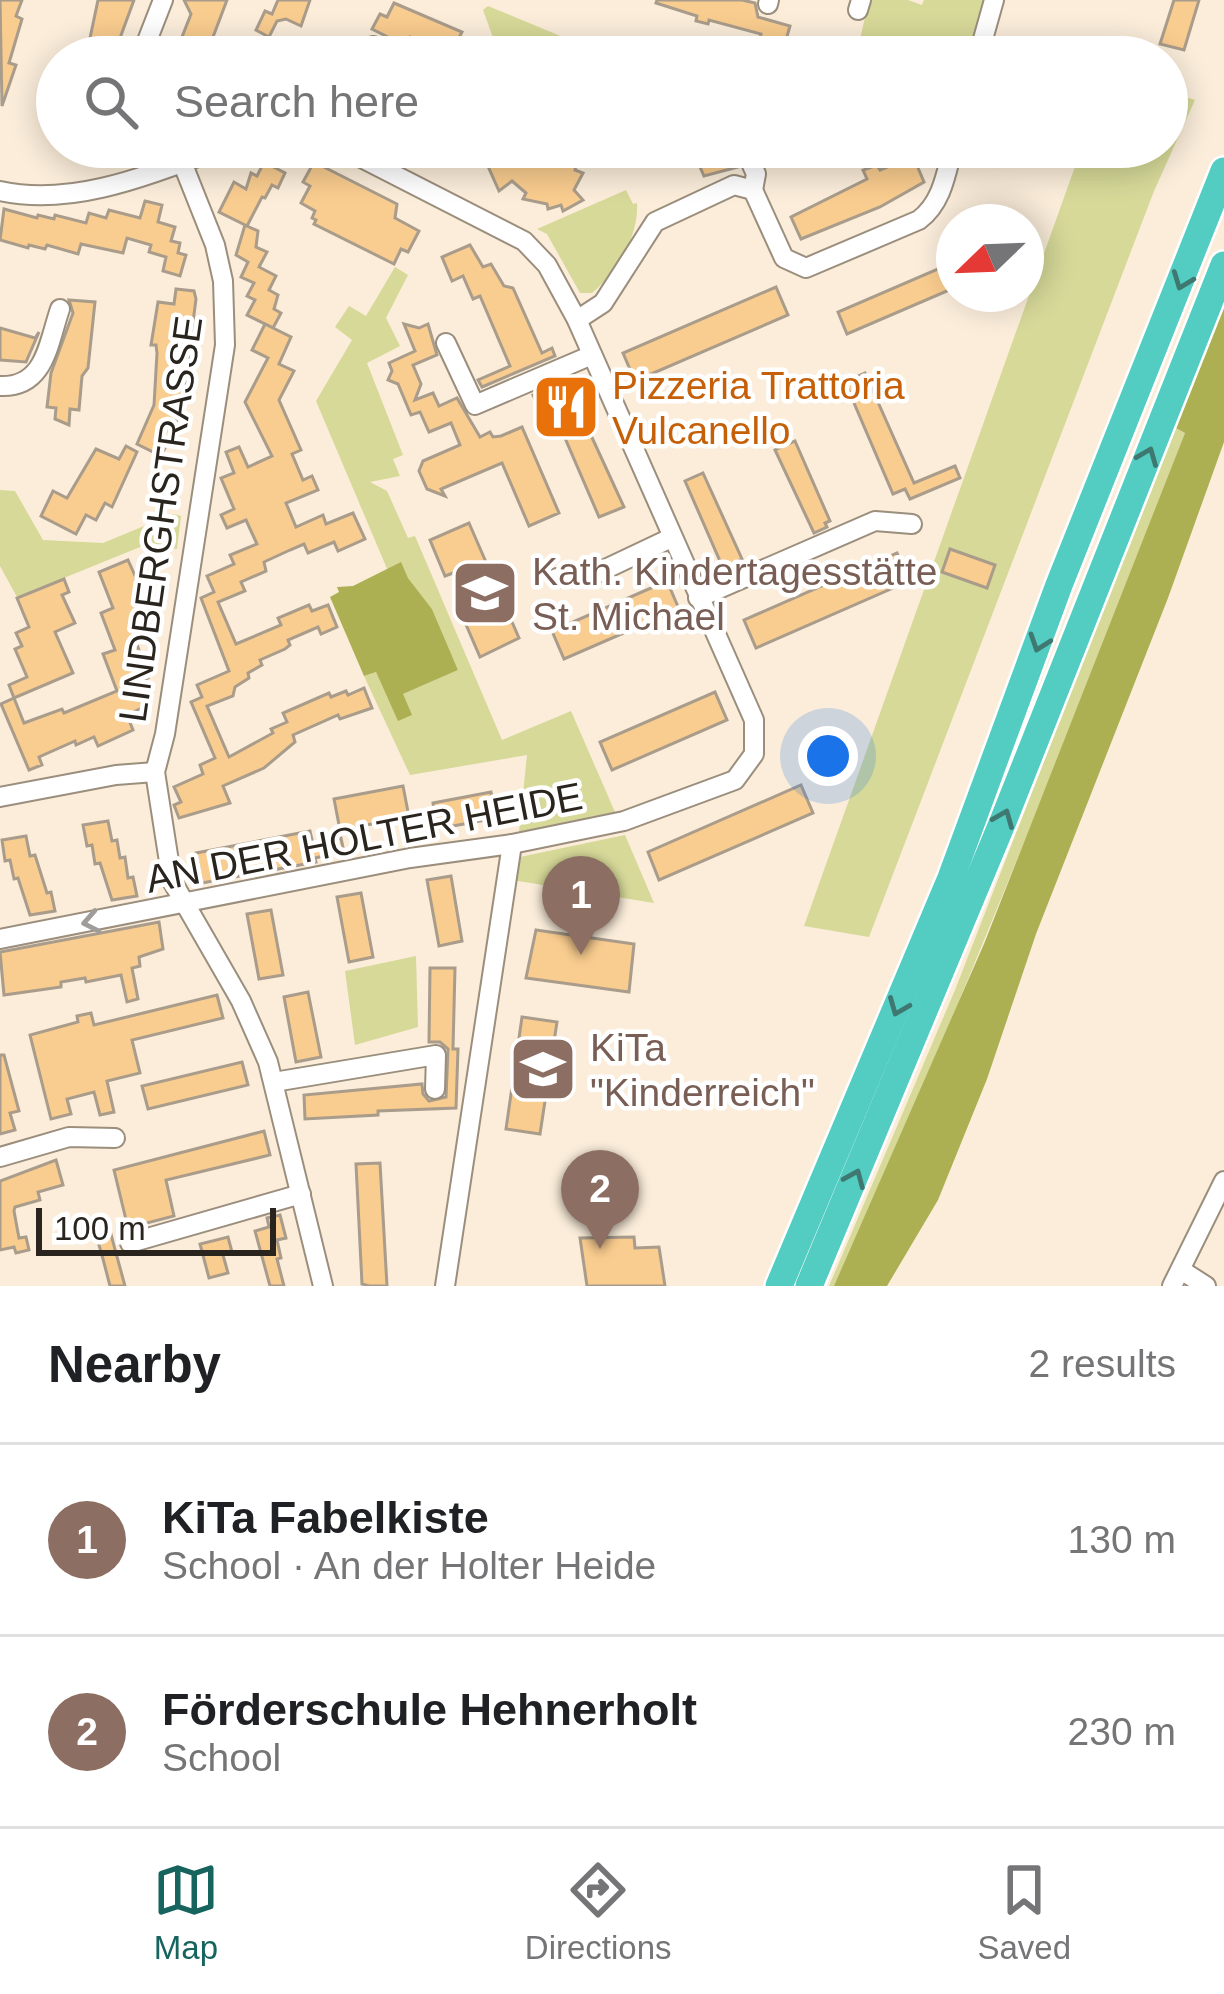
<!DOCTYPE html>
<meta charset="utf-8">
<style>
:root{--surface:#fff;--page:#f2f2f2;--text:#202124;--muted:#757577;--line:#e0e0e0;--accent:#17645e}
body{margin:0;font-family:Arial,sans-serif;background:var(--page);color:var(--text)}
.compass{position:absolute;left:936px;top:204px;width:108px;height:108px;border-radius:50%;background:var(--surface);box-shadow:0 6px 30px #0003;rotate:247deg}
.scale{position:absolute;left:36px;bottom:30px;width:240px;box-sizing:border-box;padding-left:12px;border:6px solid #29241e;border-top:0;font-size:33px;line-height:42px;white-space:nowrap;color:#29241e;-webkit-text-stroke:9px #fff;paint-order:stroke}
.you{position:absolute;left:828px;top:756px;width:42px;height:42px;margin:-30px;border:9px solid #fff;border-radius:50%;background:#1a73e8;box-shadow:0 0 0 18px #1a73e833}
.badge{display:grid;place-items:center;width:78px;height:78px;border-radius:50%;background:var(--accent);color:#fff;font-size:39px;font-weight:700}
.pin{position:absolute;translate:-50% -99px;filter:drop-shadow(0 3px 6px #0008)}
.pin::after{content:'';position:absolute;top:63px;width:42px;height:36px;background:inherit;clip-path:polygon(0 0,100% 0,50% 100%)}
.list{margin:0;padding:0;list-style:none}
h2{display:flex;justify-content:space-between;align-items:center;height:156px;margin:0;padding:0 48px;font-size:51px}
h2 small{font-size:39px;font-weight:400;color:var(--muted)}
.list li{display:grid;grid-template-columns:78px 1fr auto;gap:36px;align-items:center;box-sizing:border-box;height:192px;padding:0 48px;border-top:3px solid var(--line)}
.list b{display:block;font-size:45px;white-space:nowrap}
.list p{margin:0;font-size:39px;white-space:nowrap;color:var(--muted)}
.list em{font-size:39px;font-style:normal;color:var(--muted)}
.icon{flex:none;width:66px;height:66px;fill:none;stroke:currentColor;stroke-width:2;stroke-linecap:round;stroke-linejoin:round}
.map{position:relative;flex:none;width:1224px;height:1286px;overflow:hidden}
.search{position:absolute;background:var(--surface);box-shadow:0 6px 30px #0003;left:36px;right:36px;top:36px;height:132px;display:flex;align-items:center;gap:30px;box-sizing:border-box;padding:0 42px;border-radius:66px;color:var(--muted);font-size:45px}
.sheet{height:540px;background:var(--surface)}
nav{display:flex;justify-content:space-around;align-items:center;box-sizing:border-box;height:168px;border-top:3px solid var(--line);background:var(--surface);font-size:33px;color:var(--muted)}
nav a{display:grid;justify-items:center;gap:6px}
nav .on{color:var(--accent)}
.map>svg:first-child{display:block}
.green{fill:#d6d998}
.forest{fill:#adaf53}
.building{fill:#f9cc8f;stroke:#a99c8b;stroke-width:3}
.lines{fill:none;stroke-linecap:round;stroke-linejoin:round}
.minor-casing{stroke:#9b8e7d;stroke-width:22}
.highway-casing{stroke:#fff;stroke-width:32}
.minor{stroke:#fff;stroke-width:18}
.highway{stroke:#53ccc2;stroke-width:27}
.oneway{stroke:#3e7870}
.oneway2{stroke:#9f9c9a}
.labels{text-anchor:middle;stroke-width:9;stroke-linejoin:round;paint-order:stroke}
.food-label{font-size:39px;fill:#c56008;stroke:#fff;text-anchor:start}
.street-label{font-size:39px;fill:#29241e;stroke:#fff}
.education-label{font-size:39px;fill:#785e54;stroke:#fff;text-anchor:start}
</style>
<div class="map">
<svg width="1224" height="1286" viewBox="0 0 1224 1286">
<rect width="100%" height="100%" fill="#fbedda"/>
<g class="green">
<polygon points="869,0 908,0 922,5 924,0 991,0 974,57 913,57 860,39"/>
<polygon points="488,6 575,42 577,45 550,57 500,57 483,10"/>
<polygon points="1167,91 1195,100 1154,191 869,937 804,926 1082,147 1167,147"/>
<path d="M626,190l7,14 4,-1c2,33 -20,69 -45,90h-12l-33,-59 -10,-5z"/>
<polygon points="395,267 408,275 386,318 400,346 367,363 403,455 393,459 400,476 370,482 387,491 408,538 415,536 502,740 571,711 615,812 519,832 527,755 410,775 364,676 376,672 398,720 403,694 458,670 432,609 408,578 401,563 388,571 316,401 352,340 335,327 349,306 366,316"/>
<polygon points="1174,427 1185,433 1078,711 842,1286 829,1286 955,990"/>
<polygon points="0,490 15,491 43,540 103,543 173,514 181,516 177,549 145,545 17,597 0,566"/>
<polygon points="625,835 654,903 512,880 515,858"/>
<polygon points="416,956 418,1027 355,1045 345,971"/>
</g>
<g class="forest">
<polygon points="1224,303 1224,442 1168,598 1036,934 987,1079 938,1200 887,1286 834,1286 984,944 1185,433 1174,427"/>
<polygon points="401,562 408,578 432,609 458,670 403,694 412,715 398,721 376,672 364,676 330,597 339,592 337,587 353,586"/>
</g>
<g class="building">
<polygon points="0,0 22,0 16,16 22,19 9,63 16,65 2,106"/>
<polygon points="98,0 134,0 113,57 92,57 96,45 89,43"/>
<polygon points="184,0 227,0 213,37 205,46 182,37 191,14"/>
<polygon points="278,0 310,0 301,26 286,19 277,21 269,37 256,30 265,11 272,14"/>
<polygon points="657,0 742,0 755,3 758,17 790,26 784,47 759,40 761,34 709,20 708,24 696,21 697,16 656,3"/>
<polygon points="1174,0 1199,0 1184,50 1160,44"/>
<polygon points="394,3 462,32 449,57 410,37 406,46 372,29 380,14 387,17"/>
<polygon points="506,147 575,147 578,157 575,170 583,173 574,190 583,200 563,211 561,205 548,209 547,204 523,199 526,193 512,181 499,191 487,164 504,162"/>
<polygon points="711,147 731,147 738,167 704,176 696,158"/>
<polygon points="913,156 924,182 880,207 801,239 791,217 867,179 863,170 877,165 880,170"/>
<polygon points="264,162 285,173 278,188 272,185 265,198 262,197 247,226 258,231 256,247 267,252 259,267 276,276 269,290 278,295 274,309 281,313 273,328 247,315 255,300 247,296 254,283 241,277 248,262 236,255 245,225 219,212 234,182 246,189 251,173 257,176"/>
<polygon points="314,162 397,204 395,218 419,231 408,252 401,249 394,264 314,224 316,220 312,218 315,211 301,203 310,186 303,182"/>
<polygon points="145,201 162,205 158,222 175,227 171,241 180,243 178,253 186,255 180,276 163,271 166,257 149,252 151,245 127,238 123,253 81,244 78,254 47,245 45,249 29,245 28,248 0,240 4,209 37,218 38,215 54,219 55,215 86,223 89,213 106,218 109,210 140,218"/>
<polygon points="470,245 483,267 491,264 504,286 513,288 542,353 552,348 555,356 482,387 478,380 510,366 480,296 473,299 463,276 452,281 442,257"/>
<polygon points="954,262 954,288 847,334 838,312"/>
<polygon points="776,287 788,315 635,381 623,353"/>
<polygon points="176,289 194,291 196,299 183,400 179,399 176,426 161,456 137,444 154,405 157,353 156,345 151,345 158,302 174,304"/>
<polygon points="69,300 95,302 88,368 82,376 79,410 70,409 69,425 55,419 56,408 47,407 51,373 73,313"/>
<polygon points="265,324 291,337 279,364 294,371 279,400 301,450 292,454 303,480 312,476 318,490 286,503 296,527 323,515 326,524 353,513 365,539 338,551 334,542 308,553 304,544 290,550 264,562 266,571 241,582 245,591 218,602 236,644 281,625 278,618 309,605 312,611 328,605 337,627 321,634 318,627 288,640 290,645 285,649 260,660 262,665 248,673 249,678 235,687 233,696 207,706 229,757 273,733 271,729 287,722 283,713 329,693 331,697 346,691 348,695 364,688 372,708 340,719 338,715 293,735 295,742 264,768 223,786 230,803 179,818 174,805 181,802 174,787 203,774 200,765 215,758 191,702 202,697 197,685 229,671 201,598 214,592 207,576 234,564 230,555 257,544 246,520 227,528 221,515 234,509 221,478 234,473 226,452 239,447 248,467 272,456 245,402 268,358 252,350"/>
<polygon points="404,324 419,328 428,324 437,355 413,365 421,384 415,400 433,393 439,406 457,398 480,437 490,432 493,437 501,436 522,427 559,513 529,526 502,463 441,489 445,496 427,489 419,471 423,461 460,445 451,423 429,432 420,412 411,415 398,384 388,380 392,371 389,363 415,351"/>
<polygon points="0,328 35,338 39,332 26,362 0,360"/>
<polygon points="865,373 914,483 955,466 960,478 910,499 905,489 893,494 845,382"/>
<polygon points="566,381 624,507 599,517 555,415 544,419 533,395"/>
<polygon points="795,441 830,521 825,523 827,527 814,533 775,450"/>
<polygon points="126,446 137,452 112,507 105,503 96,520 86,515 76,534 41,516 53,491 67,498 96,449 119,459"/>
<polygon points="703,473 742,559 723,568 685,481"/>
<polygon points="469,523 519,638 480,657 461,613 469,610 453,573 445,576 430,540"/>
<polygon points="950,549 995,565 987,588 942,572"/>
<polygon points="897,553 909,581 756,648 744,620"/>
<polygon points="128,560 144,596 134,600 146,637 136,641 148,678 135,684 144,707 127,715 133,730 98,746 94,737 76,745 75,741 39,757 42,765 29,770 1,704 14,698 24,723 62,709 64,713 117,691 103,654 115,650 101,613 113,608 99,572"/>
<polygon points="64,579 69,592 62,595 75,623 55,632 73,673 14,698 9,685 27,677 15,649 22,646 16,633 29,627 17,598"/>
<polygon points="667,581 679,609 564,659 552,631"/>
<polygon points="715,692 727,720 612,770 600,742"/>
<polygon points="801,785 813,813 659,880 648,852"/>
<polygon points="403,786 409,817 340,830 334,799"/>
<polygon points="491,792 496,818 437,829 433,803"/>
<polygon points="108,821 112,841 117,840 120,858 125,857 128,878 133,877 137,896 112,900 100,863 95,864 92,845 87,846 83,825"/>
<polygon points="310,831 313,844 341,838 344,852 315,858 316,862 202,883 196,853"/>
<polygon points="26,836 30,856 35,855 47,893 51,892 55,911 30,915 18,878 14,879 10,860 5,861 2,840"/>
<polygon points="451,876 462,941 439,946 427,880"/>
<polygon points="361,893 373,957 349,962 337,897"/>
<polygon points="271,910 283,975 259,979 247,914"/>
<polygon points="159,922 163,949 139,957 140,966 132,968 138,999 127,1002 121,975 86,982 85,978 61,982 61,987 4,995 0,952"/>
<polygon points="536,930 634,944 629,992 526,978"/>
<polygon points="430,968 455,968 453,1049 458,1049 456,1108 378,1111 378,1115 305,1119 304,1095 422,1084 423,1094 429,1101 446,1097 448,1049 440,1042 429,1042"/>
<polygon points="308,992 321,1057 296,1062 284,997"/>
<polygon points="217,995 223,1018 132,1040 140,1073 107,1081 114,1112 100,1115 94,1092 67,1099 71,1114 51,1119 30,1035 78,1022 77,1016 91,1013 94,1025"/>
<polygon points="522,1017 557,1022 540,1134 506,1129"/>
<polygon points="0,1055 4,1055 19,1111 10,1113 15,1130 0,1134"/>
<polygon points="242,1062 248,1085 148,1109 142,1086"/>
<polygon points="264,1131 270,1155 166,1180 174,1216 128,1228 114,1170"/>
<polygon points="56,1160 63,1185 38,1192 40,1200 15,1207 14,1211 19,1238 26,1237 29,1250 16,1253 14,1247 0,1250 0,1181"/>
<polygon points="380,1163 387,1286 369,1286 362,1284 356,1164"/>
<polygon points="280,1215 286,1238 277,1240 281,1258 277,1259 284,1286 270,1286 255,1231 269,1227 267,1218"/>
<polygon points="111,1234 113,1242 125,1286 110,1286 103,1259 97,1238"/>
<polygon points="228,1237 232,1252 223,1255 228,1273 209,1278 200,1244"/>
<polygon points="634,1237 635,1248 659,1247 665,1286 587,1286 580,1238"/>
</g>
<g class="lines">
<defs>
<g id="minor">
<polyline points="768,4 769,0"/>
<polyline points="858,10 861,0"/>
<polyline points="373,46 393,57"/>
<polyline points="148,57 147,41 163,0"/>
<polyline points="978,57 994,0"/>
<polyline points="176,147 215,245 223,281 225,345 165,734 155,772 172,881 241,1001 268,1062 323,1286"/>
<polyline points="744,147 756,174 753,190"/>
<path d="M0,191c75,17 156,-19 224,-44"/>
<path d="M577,320l26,-17 52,-81 79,-37 19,5 31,68 22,10 113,-48c23,-17 27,-46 34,-73"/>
<polyline points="446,343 475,405 592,355"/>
<path d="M0,386c45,2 48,-42 60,-77"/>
<polyline points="557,578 595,574 671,538"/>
<polyline points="698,598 875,521 912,524"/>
<polyline points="0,797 116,775 155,772"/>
<polyline points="0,939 410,858 512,844 624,821 735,780 754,754 754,720 577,320 547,265 524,241 340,147"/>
<polyline points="274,1082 436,1055 435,1089"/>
<polyline points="0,1157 69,1137 115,1138"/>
<polyline points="130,1243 301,1194"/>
<polyline points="1181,1270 1206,1286"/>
<polyline points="445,1286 512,844"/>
<polyline points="1172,1286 1224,1181"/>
</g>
<g id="highway">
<polyline points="779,1286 951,878 1059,585 1224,171"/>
<polyline points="809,1286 1004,819 1224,265"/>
</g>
</defs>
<use href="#minor" class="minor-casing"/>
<use href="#highway" class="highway-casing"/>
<use href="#minor" class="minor"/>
<use href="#highway" class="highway"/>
</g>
<defs><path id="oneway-chevron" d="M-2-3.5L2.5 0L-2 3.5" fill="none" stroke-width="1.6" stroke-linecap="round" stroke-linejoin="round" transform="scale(3)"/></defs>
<g class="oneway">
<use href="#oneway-chevron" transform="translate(1182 281) rotate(111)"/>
<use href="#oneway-chevron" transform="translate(1148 456) rotate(-68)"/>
<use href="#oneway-chevron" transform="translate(1039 643) rotate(109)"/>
<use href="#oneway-chevron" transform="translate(1004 818) rotate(-68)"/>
<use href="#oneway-chevron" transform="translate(898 1007) rotate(112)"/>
<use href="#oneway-chevron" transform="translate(855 1178) rotate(-67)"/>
</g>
<use class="oneway2" href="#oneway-chevron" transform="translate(91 922) rotate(169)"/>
<defs>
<symbol id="restaurant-square" viewBox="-11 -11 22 22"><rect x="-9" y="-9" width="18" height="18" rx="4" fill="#e8710a" stroke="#fff"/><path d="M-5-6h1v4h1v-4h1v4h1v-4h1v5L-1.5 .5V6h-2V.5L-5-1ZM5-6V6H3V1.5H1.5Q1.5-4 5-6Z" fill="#fff"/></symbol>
<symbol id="school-square" viewBox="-11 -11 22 22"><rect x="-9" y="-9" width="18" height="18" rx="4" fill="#8d6e63" stroke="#fff"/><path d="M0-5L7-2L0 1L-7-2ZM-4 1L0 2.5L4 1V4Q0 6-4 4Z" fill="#fff"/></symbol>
</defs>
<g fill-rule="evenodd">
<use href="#restaurant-square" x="528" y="369" width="76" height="76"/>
<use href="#school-square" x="447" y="555" width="76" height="76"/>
<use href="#school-square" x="505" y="1031" width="76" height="76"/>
</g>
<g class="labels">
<g class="food-label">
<text x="612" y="399">Pizzeria Trattoria<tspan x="612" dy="45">Vulcanello</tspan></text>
</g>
<g class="street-label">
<text transform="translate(160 519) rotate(-82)" y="14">LINDBERGHSTRASSE</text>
<text transform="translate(364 837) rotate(-11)" y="14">AN DER HOLTER HEIDE</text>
</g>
<g class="education-label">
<text x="532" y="585">Kath. Kindertagesstätte<tspan x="532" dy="45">St. Michael</tspan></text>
<text x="590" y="1061">KiTa<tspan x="590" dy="45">"Kinderreich"</tspan></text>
</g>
</g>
</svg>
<svg class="compass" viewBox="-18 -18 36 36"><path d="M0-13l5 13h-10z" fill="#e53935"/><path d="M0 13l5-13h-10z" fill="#757577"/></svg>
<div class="scale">100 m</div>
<div class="you"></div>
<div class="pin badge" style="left:581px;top:955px;background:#8d6e63">1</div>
<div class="pin badge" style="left:600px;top:1249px;background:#8d6e63">2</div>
<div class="search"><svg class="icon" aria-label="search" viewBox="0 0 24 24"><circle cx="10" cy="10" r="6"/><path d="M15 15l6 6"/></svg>Search here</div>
</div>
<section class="sheet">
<h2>Nearby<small>2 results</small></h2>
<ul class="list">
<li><span class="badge" style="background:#8d6e63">1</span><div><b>KiTa Fabelkiste</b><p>School · An der Holter Heide</p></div><em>130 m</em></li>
<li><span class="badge" style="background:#8d6e63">2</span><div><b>Förderschule Hehnerholt</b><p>School</p></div><em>230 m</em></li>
</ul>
</section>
<nav>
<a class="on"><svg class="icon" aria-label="map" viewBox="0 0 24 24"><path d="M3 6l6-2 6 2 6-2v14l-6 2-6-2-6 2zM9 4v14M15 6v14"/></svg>Map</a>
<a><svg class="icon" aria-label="directions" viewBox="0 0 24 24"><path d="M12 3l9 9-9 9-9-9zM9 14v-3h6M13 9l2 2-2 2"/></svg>Directions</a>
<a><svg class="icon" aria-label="saved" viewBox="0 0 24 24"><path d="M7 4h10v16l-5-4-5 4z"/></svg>Saved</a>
</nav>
